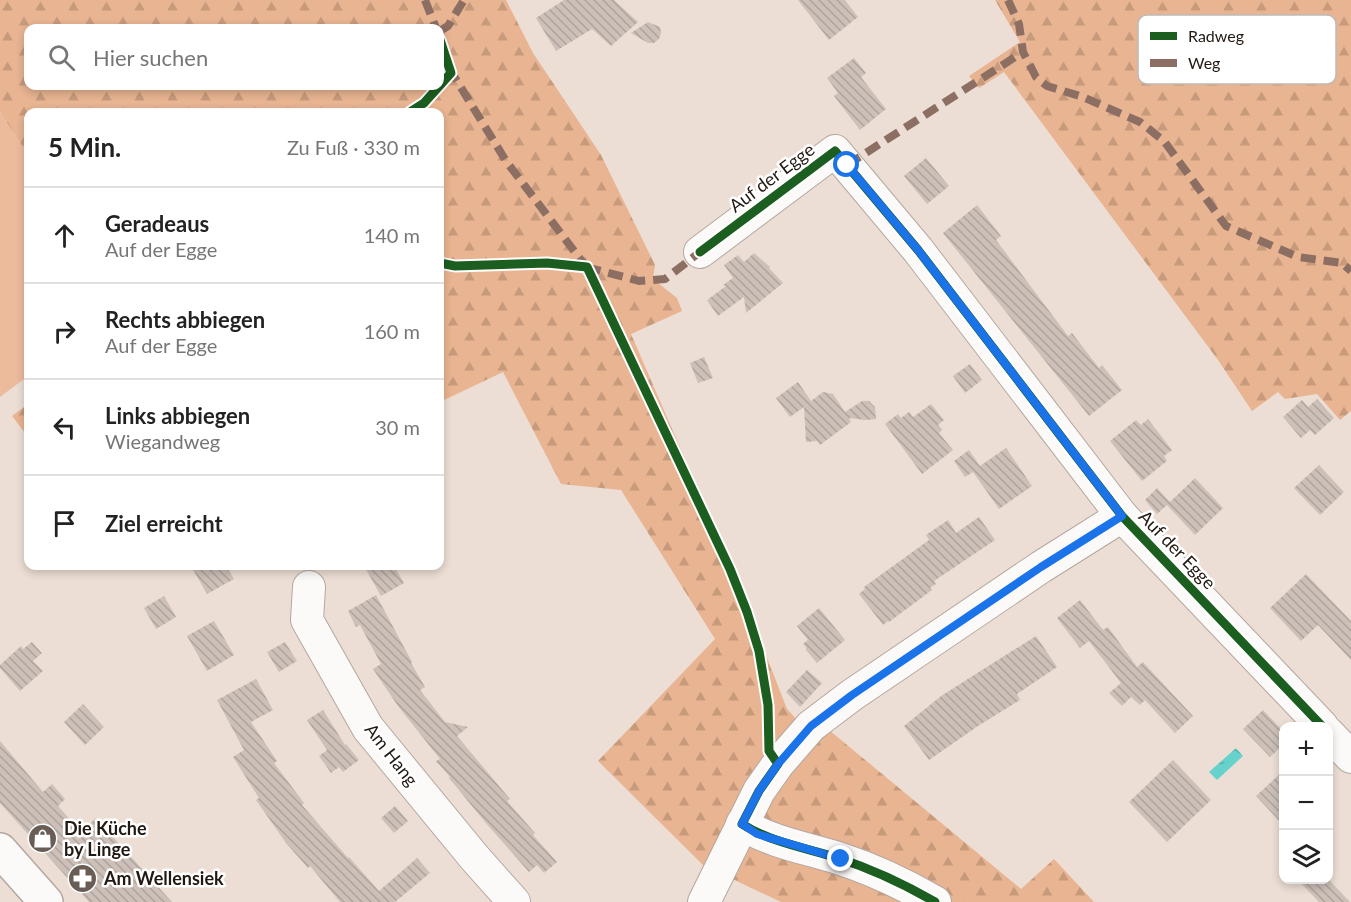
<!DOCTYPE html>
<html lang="de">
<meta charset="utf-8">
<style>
:root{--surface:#fff;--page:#f6f6f6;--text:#222;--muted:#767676;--line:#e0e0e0}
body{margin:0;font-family:Lato,sans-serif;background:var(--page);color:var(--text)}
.controls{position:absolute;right:18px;bottom:18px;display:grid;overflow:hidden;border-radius:12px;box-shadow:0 3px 9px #0003}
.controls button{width:54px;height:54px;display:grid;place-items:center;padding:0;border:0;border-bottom:2px solid var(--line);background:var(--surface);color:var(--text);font:30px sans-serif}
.stop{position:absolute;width:18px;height:18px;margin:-14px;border:4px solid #1a73e8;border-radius:50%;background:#fff}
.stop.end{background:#1a73e8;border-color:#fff;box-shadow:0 2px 6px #0008}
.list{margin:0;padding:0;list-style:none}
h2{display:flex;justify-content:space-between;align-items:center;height:78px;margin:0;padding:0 24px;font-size:26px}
h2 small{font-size:20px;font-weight:400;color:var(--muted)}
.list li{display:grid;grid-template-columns:39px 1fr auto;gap:18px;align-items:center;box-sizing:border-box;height:96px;padding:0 24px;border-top:2px solid var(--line)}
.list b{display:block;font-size:22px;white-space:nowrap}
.list p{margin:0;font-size:20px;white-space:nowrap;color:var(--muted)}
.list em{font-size:20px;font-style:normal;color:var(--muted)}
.icon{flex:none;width:33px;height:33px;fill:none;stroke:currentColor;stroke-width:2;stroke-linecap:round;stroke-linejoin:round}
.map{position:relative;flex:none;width:1351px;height:902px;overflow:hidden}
.search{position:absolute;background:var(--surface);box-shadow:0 3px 9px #0003;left:24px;top:24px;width:420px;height:66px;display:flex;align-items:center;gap:15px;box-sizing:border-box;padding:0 21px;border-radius:12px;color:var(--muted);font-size:22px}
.panel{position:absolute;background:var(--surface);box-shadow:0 3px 9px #0003;left:24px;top:108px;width:420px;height:462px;border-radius:12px}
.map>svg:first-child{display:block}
.forest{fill:url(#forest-firs);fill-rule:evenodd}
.garden{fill:#ecbb9c}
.water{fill:url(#water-ripples)}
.building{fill:url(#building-back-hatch)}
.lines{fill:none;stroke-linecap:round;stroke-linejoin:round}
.minor-casing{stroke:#b3a8a0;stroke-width:34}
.major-casing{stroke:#b3a8a0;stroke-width:36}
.minor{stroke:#fcfaf9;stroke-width:32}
.major{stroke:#fcfaf9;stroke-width:33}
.quiet{stroke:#8d6e63;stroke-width:8;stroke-dasharray:15 8;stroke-linecap:butt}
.cycleway-casing{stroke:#fff;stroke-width:13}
.cycleway{stroke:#1b5e20;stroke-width:9}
.route{stroke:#1a73e8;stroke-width:8}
.labels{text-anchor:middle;stroke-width:5;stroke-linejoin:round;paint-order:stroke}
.street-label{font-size:18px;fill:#221812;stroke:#fff}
.poi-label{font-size:18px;font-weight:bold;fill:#221812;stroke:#fff;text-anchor:start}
.key{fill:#fff;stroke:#bdbab8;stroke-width:1.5}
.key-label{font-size:16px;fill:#221812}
</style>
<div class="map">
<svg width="1351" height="902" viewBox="0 0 1351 902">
<defs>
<pattern id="forest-firs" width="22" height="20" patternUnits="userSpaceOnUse" patternTransform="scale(1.5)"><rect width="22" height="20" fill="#e8b491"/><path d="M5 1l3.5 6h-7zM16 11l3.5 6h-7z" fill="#c79a7c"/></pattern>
<pattern id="water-ripples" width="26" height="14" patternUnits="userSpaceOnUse" patternTransform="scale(1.5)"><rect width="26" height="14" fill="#66d2cb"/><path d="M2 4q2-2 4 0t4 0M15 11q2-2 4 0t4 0" fill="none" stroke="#58b4ad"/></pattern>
<pattern id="building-back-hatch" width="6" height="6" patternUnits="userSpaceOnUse" patternTransform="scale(1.5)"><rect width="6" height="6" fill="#ccc0b8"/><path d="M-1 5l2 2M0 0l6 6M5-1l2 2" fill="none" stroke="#afa49d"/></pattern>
</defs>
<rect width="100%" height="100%" fill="#ecded4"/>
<g class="forest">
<path d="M0,0h506l27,53 68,102 54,110 -2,14 24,19 5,13 -51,23 102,236 54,139 13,14 -32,38 -64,105 -106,-105 117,-122 -94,-149 -60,-6 -58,-112 -63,30v-290h-412v43l-28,-43zM28,28h412v58h-412z"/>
<polygon points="995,0 1351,0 1351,411 1340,420 1317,394 1285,399 1278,392 1252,411 1218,360 1004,72 979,88 969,76 1020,42"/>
<polygon points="28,404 28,437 12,416"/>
<path d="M829,730l192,159 33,-30 40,43h-145l-190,-79c17,-41 38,-63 70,-93z"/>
<polygon points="750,845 851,876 913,902 781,902 726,876"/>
</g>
<polygon class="garden" points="0,112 28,155 28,376 0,397"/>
<polygon class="water" points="1236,748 1243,756 1217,780 1209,772"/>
<g class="building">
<polygon points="564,0 614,0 638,22 611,46 592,29 556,51 536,18"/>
<polygon points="798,0 845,0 858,17 829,40"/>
<polygon points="648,22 660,27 661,33 659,39 654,43 648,43 631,33"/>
<polygon points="854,58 866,73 861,77 886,109 860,130 834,96 838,93 827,78"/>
<polygon points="926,158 949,186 927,204 904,176"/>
<polygon points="977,205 1001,236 996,240 1068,336 1072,333 1099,368 1102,365 1122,390 1089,416 943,233"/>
<polygon points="754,253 770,267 769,268 783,283 746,313 744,297 718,316 707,300 726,286 723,285 733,278 724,265 738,255 744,262"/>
<polygon points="704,357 713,378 698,383 690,363"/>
<polygon points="970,364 982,380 965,393 953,376"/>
<polygon points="798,382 811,401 823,392 833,394 845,412 862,401 869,401 875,407 876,419 865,420 849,418 851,422 820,445 817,441 806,442 804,407 790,417 776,398"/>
<polygon points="1317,399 1334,418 1315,435 1310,430 1301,438 1283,417 1302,400 1308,407"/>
<polygon points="931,404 944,420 938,425 942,430 939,433 953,450 922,474 885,424 898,414 901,418 909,412 913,417"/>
<polygon points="1148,419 1172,450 1164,456 1167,461 1142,481 1110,441 1136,420 1141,425"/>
<polygon points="1006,448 1032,486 999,509 973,472 965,477 954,461 969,450 980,466"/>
<polygon points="1319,465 1344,492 1320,515 1294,488"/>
<polygon points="1195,478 1223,508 1195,535 1167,505 1157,514 1145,500 1157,488 1170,502"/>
<polygon points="979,517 995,540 934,581 936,584 930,588 932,590 889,622 888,621 883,625 859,594 865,589 864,587 929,540 926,535 948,520 956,533"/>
<polygon points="191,566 226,566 234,579 207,594"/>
<polygon points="364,566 394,566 404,583 381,596"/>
<polygon points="1306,574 1351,621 1351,660 1318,625 1301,641 1270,608"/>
<polygon points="376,595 412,662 411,663 425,687 420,690 445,722 468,727 457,736 510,799 507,801 535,833 533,835 557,862 544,873 537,865 529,872 485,822 449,778 450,777 436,761 440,759 398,706 373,669 381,664 360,625 356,627 348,611"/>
<polygon points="164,596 176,617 156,629 144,608"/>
<polygon points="1080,600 1103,630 1108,627 1137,667 1143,662 1193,716 1175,733 1145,700 1140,705 1131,697 1122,706 1109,693 1121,683 1089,641 1080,648 1057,618"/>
<polygon points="819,608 845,640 817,663 806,650 806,647 803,644 808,640 797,626"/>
<polygon points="214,621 234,655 207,671 187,636"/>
<polygon points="1036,636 1057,667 1017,694 1020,700 978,726 929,760 904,726 941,696"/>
<polygon points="32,642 42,653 33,661 43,671 20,691 0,668 0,665 21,646 23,649"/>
<polygon points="285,642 297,661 279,672 267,652"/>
<polygon points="807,670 822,683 800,707 786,692"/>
<polygon points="256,679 273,710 251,722 277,761 274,763 304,803 302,805 348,858 349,857 379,891 417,858 430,873 395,902 340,902 310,866 308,868 286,843 256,800 259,798 233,757 244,750 217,700"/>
<polygon points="83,704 104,727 85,745 64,722"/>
<polygon points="323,710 345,745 346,744 359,760 343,772 339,767 331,773 319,756 327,750 307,720"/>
<polygon points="1263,710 1284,732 1284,744 1270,757 1243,729"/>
<polygon points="0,741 43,792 52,784 65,799 58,806 81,832 96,818 172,902 89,902 0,803"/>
<polygon points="1173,760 1211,800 1167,842 1129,802"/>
<polygon points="1284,770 1284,826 1256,796"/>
<polygon points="395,806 408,821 394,833 381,818"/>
<polygon points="1297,879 1328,879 1350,902 1319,902"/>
</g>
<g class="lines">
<defs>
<g id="minor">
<polyline points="700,252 835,151 918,250 1122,516 1322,726"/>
<polyline points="309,587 307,620 368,728 474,857 514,902"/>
<polyline points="1328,733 1351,757"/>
<path d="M742,824c28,18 64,24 96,34 34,11 66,26 97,44"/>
<polyline points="704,902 759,791 778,764 811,726 852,695 1041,567 1122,516"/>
</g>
<polyline id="major" points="0,850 46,902"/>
</defs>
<use href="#minor" class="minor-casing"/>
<use href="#major" class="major-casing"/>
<use href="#minor" class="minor"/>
<use href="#major" class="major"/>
<g class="quiet">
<polyline points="425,0 436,28"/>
<polyline points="1008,0 1019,24 1023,52 1036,77 1047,86 1083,97 1140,122 1164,141 1226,226 1298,257 1342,263 1351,271"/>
<polyline points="440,31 448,26 464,0"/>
<polyline points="449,68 506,161 587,268"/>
<polyline points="847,165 1023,52"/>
<polyline points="586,267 639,281 665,279 700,252"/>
</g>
<defs>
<g id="cycleway">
<polyline points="410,112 424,103 451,73 440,40"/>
<polyline points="700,252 835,151 918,250 1122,516 1322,726"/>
<path d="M440,263l15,3 92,-3 40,4 143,302 17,43 12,39 9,54 1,46 9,13 -19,27 -17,33c28,18 64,24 96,34 34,11 66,26 97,44"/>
</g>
</defs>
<use href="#cycleway" class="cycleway-casing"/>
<use href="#cycleway" class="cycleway"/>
</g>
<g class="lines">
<polyline class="route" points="841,859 757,834 742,824 759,791 778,764 811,726 852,695 1041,567 1122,516 918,250 847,165"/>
</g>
<defs>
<symbol id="shop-disc" viewBox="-11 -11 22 22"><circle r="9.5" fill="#695d56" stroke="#fff"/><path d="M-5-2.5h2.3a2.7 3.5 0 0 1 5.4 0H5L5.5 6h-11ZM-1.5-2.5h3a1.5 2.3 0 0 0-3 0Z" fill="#fff"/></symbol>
<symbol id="pharmacy-disc" viewBox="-11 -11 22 22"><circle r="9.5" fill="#695d56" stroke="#fff"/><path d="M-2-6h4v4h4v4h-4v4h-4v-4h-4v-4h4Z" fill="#fff"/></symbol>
</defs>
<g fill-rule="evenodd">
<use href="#shop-disc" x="26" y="822" width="33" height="33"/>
<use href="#pharmacy-disc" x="66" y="862" width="33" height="33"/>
</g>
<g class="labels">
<g class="street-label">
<text transform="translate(772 178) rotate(-37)" y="6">Auf der Egge</text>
<text transform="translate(1177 550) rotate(46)" y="6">Auf der Egge</text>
<text transform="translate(391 755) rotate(52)" y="6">Am Hang</text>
</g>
<g class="poi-label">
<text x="64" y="835">Die Küche<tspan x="64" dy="21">by Linge</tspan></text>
<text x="104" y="885">Am Wellensiek</text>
</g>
</g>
<rect x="1138" y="15" width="198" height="69" rx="9" class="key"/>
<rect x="1150" y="32" width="27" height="8" fill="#1b5e20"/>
<rect x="1150" y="59" width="27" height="8" fill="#8d6e63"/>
<g class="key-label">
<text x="1188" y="42">Radweg</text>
<text x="1188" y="69">Weg</text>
</g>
</svg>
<div class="controls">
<button>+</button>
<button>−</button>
<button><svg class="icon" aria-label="layers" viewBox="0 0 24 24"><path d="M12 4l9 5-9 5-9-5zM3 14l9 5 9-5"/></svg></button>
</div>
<div class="stop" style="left:847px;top:165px"></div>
<div class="stop end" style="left:841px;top:859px"></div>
<div class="search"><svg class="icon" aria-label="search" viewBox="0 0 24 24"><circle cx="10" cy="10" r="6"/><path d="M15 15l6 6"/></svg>Hier suchen</div>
<section class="panel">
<h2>5 Min.<small>Zu Fuß · 330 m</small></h2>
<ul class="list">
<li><svg class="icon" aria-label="ahead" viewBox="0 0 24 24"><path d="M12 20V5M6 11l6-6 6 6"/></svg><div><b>Geradeaus</b><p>Auf der Egge</p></div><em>140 m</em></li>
<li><svg class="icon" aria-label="right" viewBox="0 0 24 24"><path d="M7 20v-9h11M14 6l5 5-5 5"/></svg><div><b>Rechts abbiegen</b><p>Auf der Egge</p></div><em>160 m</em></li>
<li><svg class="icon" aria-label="left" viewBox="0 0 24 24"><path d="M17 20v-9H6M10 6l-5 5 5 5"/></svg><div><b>Links abbiegen</b><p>Wiegandweg</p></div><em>30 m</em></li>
<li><svg class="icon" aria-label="arrive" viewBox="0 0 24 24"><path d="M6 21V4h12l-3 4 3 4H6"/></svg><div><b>Ziel erreicht</b></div></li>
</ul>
</section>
</div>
